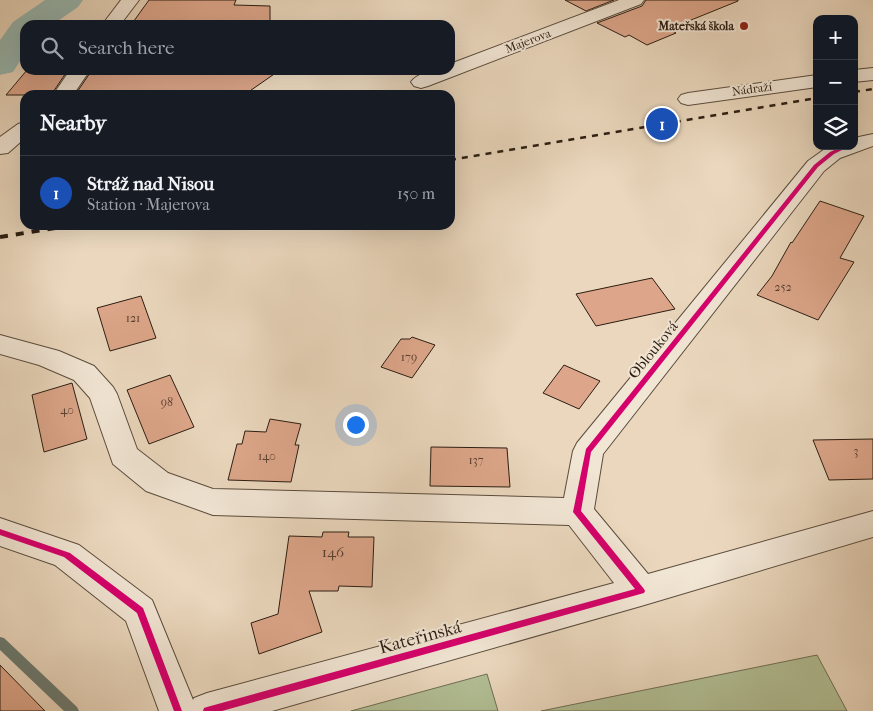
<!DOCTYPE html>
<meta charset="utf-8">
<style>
:root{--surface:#171b24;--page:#242831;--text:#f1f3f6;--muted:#9ea1a6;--line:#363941;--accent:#1a73e8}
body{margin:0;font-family:"IM FELL French Canon",serif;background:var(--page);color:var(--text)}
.controls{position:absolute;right:15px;top:15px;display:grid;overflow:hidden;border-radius:10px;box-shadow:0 5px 20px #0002}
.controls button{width:45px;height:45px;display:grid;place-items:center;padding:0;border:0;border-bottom:1px solid var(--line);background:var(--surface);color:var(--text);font:25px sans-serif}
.you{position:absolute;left:355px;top:424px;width:18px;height:18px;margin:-12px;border:4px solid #fff;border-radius:50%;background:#1a73e8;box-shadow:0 0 0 8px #1a73e833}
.badge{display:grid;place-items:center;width:32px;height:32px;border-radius:50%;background:var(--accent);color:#fff;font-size:16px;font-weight:700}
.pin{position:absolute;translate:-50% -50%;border:2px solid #fff;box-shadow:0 1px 5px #0006}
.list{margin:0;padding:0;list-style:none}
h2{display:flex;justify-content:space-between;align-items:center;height:65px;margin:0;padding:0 20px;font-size:21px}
h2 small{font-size:16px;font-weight:400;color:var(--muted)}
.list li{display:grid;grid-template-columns:32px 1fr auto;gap:15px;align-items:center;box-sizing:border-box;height:75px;padding:0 20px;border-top:1px solid var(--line)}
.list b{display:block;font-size:19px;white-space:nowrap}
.list p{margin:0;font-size:16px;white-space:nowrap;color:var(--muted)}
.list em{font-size:16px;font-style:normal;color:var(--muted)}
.icon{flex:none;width:28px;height:28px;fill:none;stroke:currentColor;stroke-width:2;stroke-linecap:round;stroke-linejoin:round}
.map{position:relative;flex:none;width:873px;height:711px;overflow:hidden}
.search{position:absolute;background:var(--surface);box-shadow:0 5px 20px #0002;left:20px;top:20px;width:435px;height:55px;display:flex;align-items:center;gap:12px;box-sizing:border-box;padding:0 18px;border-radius:15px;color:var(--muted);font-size:19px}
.panel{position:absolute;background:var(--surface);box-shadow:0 5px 20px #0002;left:20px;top:90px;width:435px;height:140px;border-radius:15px}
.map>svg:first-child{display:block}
.green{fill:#b2bf95;stroke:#6e6e54}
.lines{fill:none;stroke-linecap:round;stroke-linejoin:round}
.stream{fill:#6c7b72;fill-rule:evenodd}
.river{fill:#98b9b2;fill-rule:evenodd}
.building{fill:#dda68a;stroke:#2b1d12}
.minor-casing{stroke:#5b4c3d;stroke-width:2}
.minor{fill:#f1e5d4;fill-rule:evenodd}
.rail-far1{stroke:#2b1d12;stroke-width:2.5;stroke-dasharray:6 6;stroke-linecap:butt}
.rail{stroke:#2b1d12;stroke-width:4;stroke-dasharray:8 8;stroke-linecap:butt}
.cycleway-casing{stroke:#f1e5d4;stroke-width:3}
.cycleway{fill:#d6006c;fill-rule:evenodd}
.poi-dot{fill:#8f2418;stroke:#f1e5d4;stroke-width:2}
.labels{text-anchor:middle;stroke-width:4;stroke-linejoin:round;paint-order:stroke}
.far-poi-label{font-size:12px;font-weight:bold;fill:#2b1d12;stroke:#f1e5d4;text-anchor:end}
.far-street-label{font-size:12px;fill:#2b1d12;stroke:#f1e5d4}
.number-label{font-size:12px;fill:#583f30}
.street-label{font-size:15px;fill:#2b1d12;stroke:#f1e5d4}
.near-number-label{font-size:15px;fill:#583f30}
.near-street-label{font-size:18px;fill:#2b1d12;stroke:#f1e5d4}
</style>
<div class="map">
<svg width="873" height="711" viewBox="0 0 873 711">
<rect width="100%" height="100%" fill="#ead7bd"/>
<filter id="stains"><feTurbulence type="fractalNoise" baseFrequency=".004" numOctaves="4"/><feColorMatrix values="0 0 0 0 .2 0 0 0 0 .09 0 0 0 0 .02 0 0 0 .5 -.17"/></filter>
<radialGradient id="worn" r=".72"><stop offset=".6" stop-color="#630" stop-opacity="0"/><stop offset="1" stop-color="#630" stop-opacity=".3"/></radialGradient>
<g class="green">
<polygon points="817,655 847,711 541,711"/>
<polygon points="487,674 498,711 351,711"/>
</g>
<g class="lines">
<polygon class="stream" points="0,637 4,638 77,707 79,711 64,711 0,650"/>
<polygon class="river" points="45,0 83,0 78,7 52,25 25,25 25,53 13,72 0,75 0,40 13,22"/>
</g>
<g class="building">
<polygon points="149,0 236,0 234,5 270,6 270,25 131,25"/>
<polygon points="565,0 614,0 586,11"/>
<polygon points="646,0 738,0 738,1 669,29 676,33 647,45 629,35 625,37 597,23 642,6"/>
<polygon points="27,70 68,70 51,95 6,95"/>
<polygon points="92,70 280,70 244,95 75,95"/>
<polygon points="820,201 864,216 840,258 854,262 818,320 757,295 772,276 791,242 792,243"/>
<polygon points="652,278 675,309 596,326 576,294"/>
<polygon points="141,296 156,338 110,351 97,308"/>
<polygon points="412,337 435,345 412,378 381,367 401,339 410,339"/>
<polygon points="564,365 600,381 579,409 543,393"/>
<polygon points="170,375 194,427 149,444 127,390"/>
<polygon points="72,383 87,439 44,452 32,395"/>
<polygon points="270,419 301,424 295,445 299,445 291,482 228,480 237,444 242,444 245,431 266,432"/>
<polygon points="873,439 873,479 829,480 813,440"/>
<polygon points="431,447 507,448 510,487 430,486"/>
<polygon points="323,532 349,532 348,537 374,537 372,587 339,586 338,591 309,591 322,632 259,654 251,623 278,614 289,536 322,537"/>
<polygon points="0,665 45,711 0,711"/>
</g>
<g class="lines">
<defs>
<g id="minor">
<polygon points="121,0 139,0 120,25 102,25"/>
<path d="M619,0h25l-3,4 -213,82 -7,2 -7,-2 -3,-4c8,-11 27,-12 39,-12v-6z"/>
<polygon points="873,68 873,80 854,82 854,70"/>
<polygon points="70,70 90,70 73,95 53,95"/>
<polygon points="817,75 817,87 688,105 681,103 678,99 681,95 688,93"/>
<polygon points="25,122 25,138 8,153 0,154 0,137 18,124"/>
<polygon points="873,134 873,146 840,158 824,171 603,454 594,509 648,574 873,511 873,537 641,606 272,711 159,711 126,621 55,565 0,546 0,518 79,545 152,600 193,700 194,698 207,693 614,583 569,525 213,515 146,491 113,464 90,398 74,380 39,365 0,354 0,335 59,351 94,366 113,387 117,394 137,449 168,473 213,489 564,498 573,451 577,443 808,161 829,146 854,146 854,138"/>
</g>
</defs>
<use href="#minor" class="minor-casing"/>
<use href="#minor" class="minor"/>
<g class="rail-far1">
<polyline points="854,92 873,89"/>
<polyline points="450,160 817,98"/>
</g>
<polyline class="rail" points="0,237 73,225"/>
<defs>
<g id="cycleway">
<polygon points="843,146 850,146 834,154 818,167 591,452 581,511 644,589 645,591 644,593 222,711 203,711 204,708 207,707 635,589 573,512 586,449 814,165 830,152"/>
<polygon points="0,529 70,553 143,608 182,711 174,711 137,613 64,557 0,535"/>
</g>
</defs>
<use href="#cycleway" class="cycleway-casing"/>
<use href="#cycleway" class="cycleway"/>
</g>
<circle class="poi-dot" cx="744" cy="26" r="5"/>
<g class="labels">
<g class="far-poi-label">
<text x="734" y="30">Mateřská škola</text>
</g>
<g class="far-street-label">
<text transform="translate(528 41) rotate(-21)" y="4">Majerova</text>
<text transform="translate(752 89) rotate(-8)" y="4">Nádraží</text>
</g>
<g class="number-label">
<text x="783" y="291">252</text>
<text x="133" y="322">121</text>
<text x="409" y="361">179</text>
<text x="167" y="406">98</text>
<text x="67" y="414">40</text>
<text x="856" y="455">3</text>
<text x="267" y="460">140</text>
<text x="476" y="464">137</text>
</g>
<g class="street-label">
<text transform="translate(653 350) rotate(-51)" y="5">Oblouková</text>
</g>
<g class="near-number-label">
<text x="333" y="557">146</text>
</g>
<g class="near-street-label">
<text transform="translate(420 637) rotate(-15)" y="6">Kateřinská</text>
</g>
</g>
<rect width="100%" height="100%" filter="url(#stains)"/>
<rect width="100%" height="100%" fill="url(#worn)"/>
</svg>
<div class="controls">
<button>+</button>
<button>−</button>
<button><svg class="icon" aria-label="layers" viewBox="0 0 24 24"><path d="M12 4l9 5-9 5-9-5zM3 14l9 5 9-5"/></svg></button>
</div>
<div class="you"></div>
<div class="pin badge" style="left:662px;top:124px;background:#1a4fb4">1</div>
<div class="search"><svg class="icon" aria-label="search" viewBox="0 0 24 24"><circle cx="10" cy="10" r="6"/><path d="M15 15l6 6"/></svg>Search here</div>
<section class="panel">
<h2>Nearby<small></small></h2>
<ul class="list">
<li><span class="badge" style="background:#1a4fb4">1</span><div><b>Stráž nad Nisou</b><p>Station · Majerova</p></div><em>150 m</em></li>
</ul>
</section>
</div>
